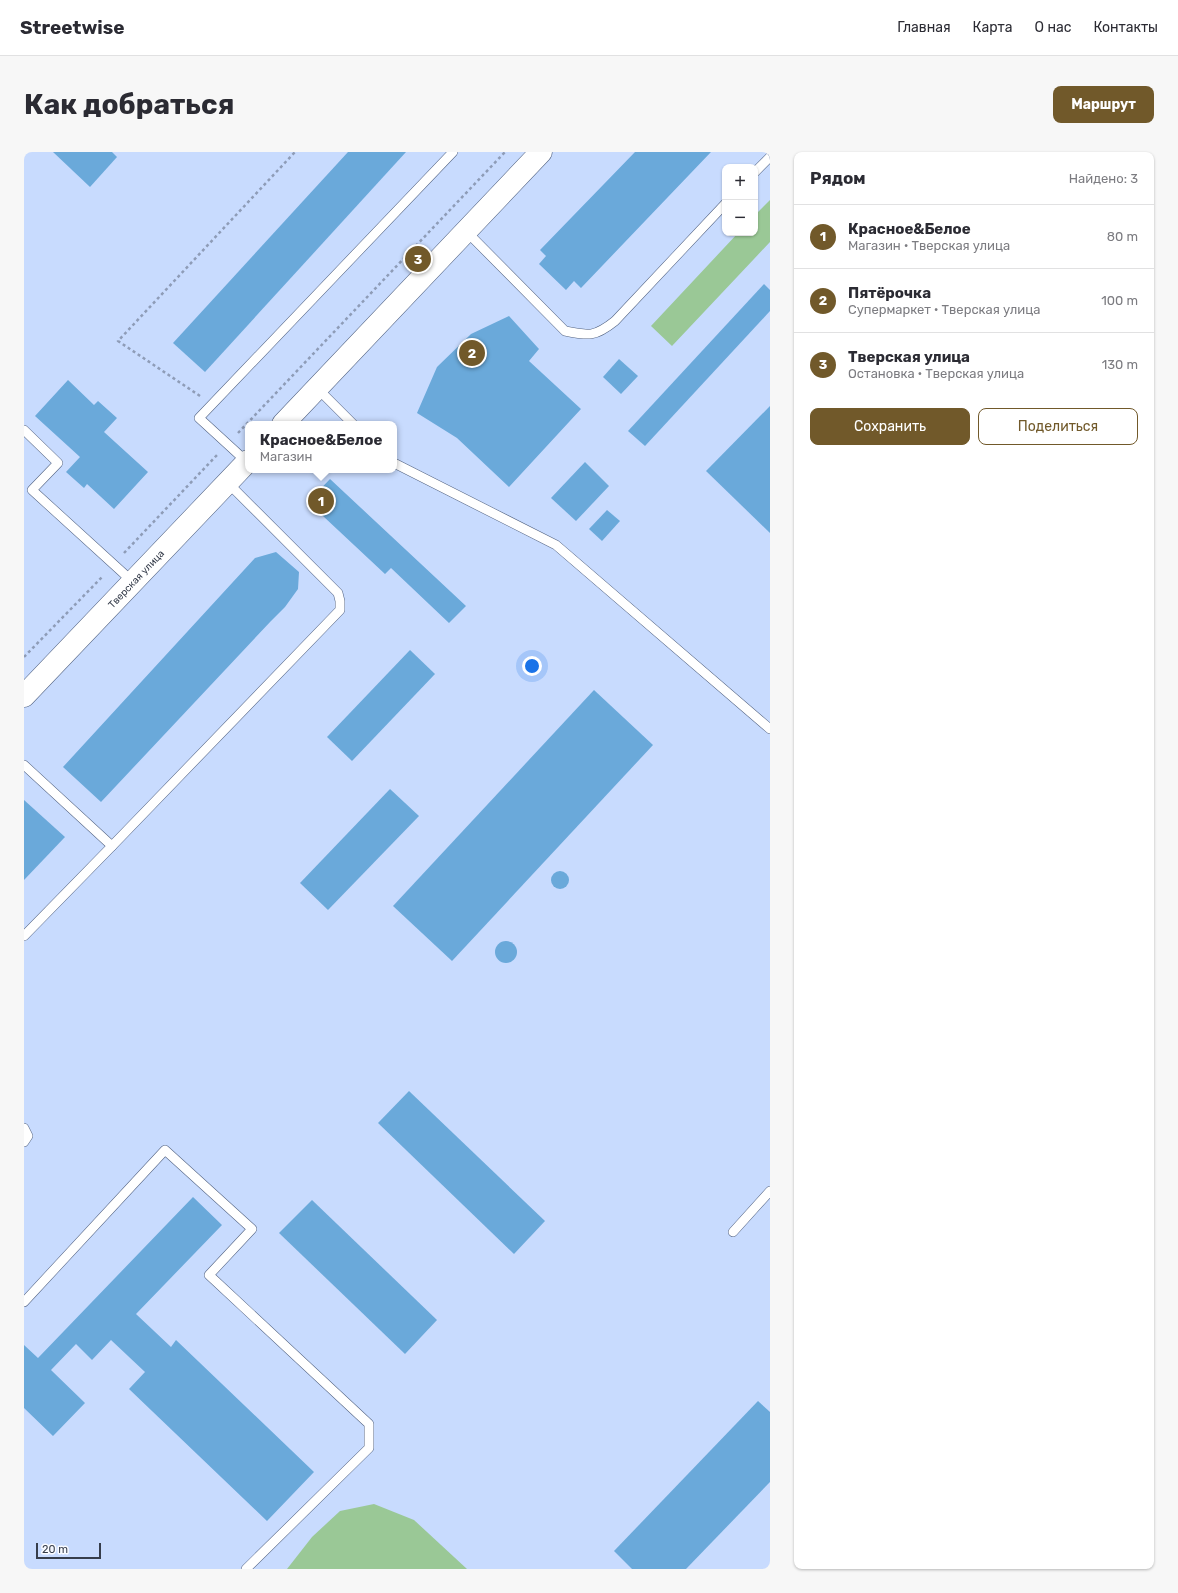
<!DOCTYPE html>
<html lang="ru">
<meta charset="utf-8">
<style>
:root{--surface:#fff;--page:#f7f7f7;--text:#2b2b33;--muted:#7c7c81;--line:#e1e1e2;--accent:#71592a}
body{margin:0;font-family:Rubik,sans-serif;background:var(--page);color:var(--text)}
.controls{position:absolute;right:12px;top:12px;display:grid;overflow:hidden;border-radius:8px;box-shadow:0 1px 3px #0004}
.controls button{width:36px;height:36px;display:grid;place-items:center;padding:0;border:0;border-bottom:1px solid var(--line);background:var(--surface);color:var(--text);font:20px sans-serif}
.scale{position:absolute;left:12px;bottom:10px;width:65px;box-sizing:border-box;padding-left:4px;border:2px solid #363d4b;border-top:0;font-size:11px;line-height:14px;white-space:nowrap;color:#363d4b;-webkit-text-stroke:3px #f9fbff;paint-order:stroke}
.you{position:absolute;left:508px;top:514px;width:14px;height:14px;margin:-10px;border:3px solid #fff;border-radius:50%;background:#1a73e8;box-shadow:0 0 0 6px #1a73e833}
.badge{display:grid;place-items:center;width:26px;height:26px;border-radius:50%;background:var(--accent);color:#fff;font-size:13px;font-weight:700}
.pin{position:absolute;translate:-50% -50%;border:2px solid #fff;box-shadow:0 1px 4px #0006}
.popup{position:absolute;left:221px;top:269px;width:152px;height:52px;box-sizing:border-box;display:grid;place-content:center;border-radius:8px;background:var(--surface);filter:drop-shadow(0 1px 3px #0005);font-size:13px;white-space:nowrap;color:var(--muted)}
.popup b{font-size:15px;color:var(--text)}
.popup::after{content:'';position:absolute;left:50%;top:100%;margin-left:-8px;border:8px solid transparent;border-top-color:var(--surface)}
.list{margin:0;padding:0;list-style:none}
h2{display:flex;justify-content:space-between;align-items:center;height:52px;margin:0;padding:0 16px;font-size:17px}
h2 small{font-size:13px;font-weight:400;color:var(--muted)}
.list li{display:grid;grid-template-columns:26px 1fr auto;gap:12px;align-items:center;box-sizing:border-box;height:64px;padding:0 16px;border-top:1px solid var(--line)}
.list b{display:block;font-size:15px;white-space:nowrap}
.list p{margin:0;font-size:13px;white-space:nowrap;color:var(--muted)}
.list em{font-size:13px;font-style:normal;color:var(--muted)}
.actions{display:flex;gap:8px;padding:12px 16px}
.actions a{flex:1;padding:9px 0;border:1px solid var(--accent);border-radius:8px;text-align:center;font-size:14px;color:var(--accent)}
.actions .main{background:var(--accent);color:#fff}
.map{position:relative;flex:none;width:746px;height:1417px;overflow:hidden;border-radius:8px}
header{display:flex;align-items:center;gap:24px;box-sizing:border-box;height:56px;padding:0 20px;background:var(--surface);border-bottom:1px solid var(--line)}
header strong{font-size:19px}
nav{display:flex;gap:22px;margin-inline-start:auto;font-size:14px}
.intro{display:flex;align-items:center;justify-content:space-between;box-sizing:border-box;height:96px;padding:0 24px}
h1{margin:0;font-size:28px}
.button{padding:10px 18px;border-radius:8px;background:var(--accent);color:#fff;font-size:14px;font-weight:700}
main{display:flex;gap:24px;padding:0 24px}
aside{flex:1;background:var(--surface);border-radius:8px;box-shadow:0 1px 3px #0004}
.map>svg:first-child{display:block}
.green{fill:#9ac896}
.building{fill:#6aa9da}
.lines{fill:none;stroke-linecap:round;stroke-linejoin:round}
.service-casing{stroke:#536382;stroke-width:10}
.secondary-casing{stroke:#536382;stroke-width:23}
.path{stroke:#8e9cb7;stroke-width:2.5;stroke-dasharray:3 3;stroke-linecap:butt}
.service{stroke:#fff;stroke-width:9}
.secondary{stroke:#fff;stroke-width:22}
.labels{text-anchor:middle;stroke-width:4;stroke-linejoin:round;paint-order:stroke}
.street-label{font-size:10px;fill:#363d4b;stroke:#f9fbff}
</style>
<header>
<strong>Streetwise</strong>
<nav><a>Главная</a><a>Карта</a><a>О нас</a><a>Контакты</a></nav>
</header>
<div class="intro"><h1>Как добраться</h1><a class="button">Маршрут</a></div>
<main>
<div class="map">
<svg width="746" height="1417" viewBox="0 0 746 1417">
<rect width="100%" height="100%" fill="#c8dbfe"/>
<g class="green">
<polygon points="746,48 746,90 648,194 627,174 714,81 731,81 731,63"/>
<polygon points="350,1352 390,1368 443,1417 263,1417 288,1385 316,1359"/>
</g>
<g class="building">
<polygon points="29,0 88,0 93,5 66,35"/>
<polygon points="324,0 382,0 181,220 149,191"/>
<polygon points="611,0 687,0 557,136 550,129 542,138 515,112 522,104 516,98"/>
<polygon points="740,132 746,138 746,159 621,294 604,279"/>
<polygon points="485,164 515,197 505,209 557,257 485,335 433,286 393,261 413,215 447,182"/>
<polygon points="595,207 614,224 597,242 579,225"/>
<polygon points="44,228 70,253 74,249 93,266 80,280 124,320 90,357 63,332 60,336 42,320 56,305 11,264"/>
<polygon points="746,254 746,381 682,319"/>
<polygon points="561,310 585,334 552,369 527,346"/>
<polygon points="306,327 442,454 425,471 367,416 361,422 284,350"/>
<polygon points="583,358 596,369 578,389 565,377"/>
<polygon points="252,400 275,420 274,437 261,455 247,469 77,650 39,615 231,406"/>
<polygon points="386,498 411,522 328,609 303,585"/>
<polygon points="570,538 629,593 428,809 369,754"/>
<polygon points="366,637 395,664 304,758 276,731"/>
<polygon points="0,648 41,685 0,728"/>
<circle cx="536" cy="728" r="9"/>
<circle cx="482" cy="800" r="11"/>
<polygon points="385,939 521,1069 490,1102 354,971"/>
<polygon points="169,1045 198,1073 112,1162 147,1195 152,1188 290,1320 243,1369 105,1237 121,1220 87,1188 68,1208 52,1192 27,1218 61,1251 29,1284 0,1256 0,1193 14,1206"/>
<polygon points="288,1048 413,1168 381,1202 255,1081"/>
<polygon points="734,1249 746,1260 746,1330 662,1417 608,1417 590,1399"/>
</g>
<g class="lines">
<defs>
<g id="service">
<polyline points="731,20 746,5"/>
<path d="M442,79l99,100c24,5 30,6 50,-10l110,-117"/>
<polyline points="293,236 329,272"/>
<polyline points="0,278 34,311 8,338 109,430"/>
<polyline points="223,310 175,266 429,0"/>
<polyline points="370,311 532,393 746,577"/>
<polyline points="0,613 88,694 0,784"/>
<polyline points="88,694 316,458 316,449 314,441 203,330"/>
<polyline points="0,976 4,984 0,990"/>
<polyline points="709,1080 746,1039"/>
<polyline points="0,1150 141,998 228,1077 185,1123 345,1272 345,1296 222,1417"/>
</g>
<g id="secondary">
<polyline points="259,272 517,0"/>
<path id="s1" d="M0,544l224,-235"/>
</g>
</defs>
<use href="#service" class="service-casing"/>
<use href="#secondary" class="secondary-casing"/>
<g class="path">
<polyline points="176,244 94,189 271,0"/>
<polyline points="214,281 481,0"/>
<polyline points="100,401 193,303"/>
<polyline points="0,505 79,424"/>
</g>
<use href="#service" class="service"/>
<use href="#secondary" class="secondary"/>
</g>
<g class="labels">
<g class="street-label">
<text dy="4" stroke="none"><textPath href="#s1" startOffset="162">Тверская улица</textPath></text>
</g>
</g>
</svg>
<div class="controls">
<button>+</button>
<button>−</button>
</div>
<div class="scale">20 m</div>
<div class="you"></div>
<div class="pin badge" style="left:297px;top:349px">1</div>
<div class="popup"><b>Красное&amp;Белое</b>Магазин</div>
<div class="pin badge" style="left:448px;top:201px">2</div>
<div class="pin badge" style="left:394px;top:107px">3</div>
</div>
<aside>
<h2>Рядом<small>Найдено: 3</small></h2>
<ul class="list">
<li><span class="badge">1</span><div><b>Красное&amp;Белое</b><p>Магазин · Тверская улица</p></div><em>80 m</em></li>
<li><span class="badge">2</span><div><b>Пятёрочка</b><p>Супермаркет · Тверская улица</p></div><em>100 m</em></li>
<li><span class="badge">3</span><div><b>Тверская улица</b><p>Остановка · Тверская улица</p></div><em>130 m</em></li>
</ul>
<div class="actions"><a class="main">Сохранить</a><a>Поделиться</a></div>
</aside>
</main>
